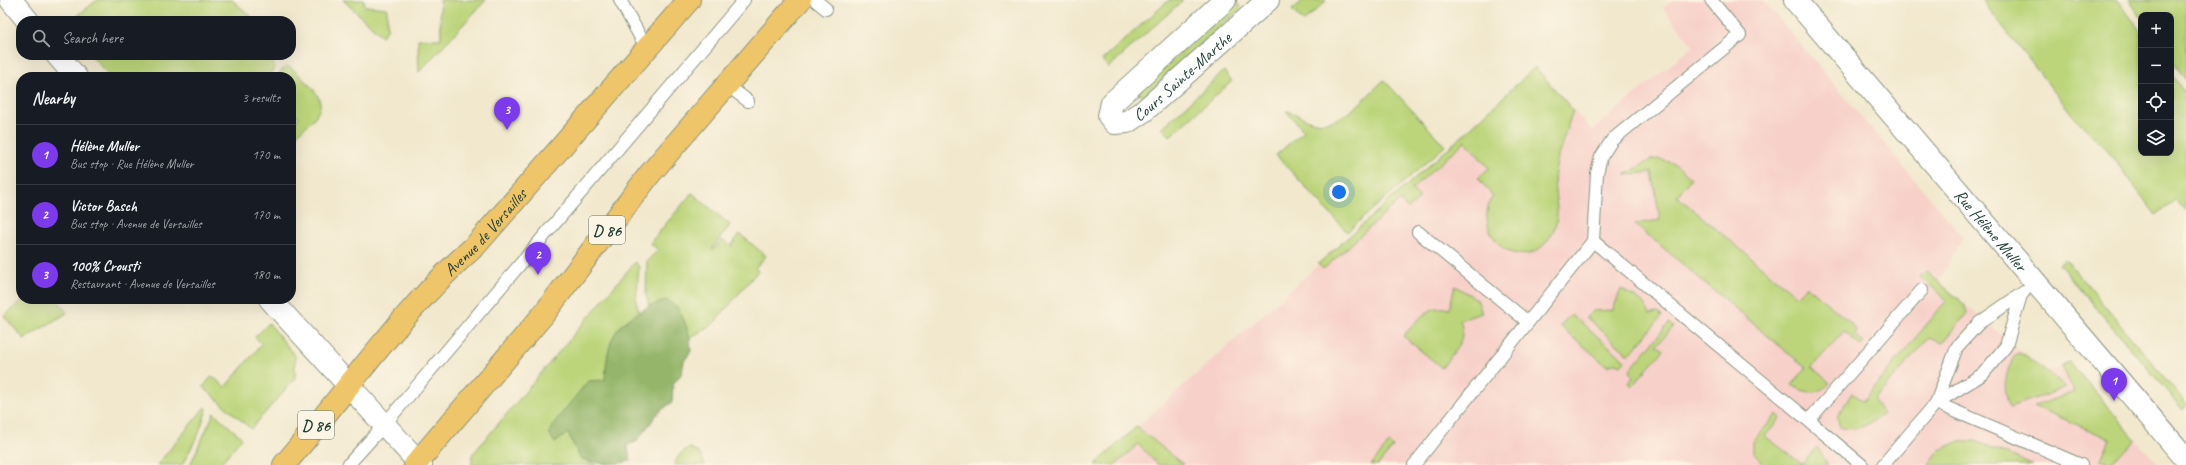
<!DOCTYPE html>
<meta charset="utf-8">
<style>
:root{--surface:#171b24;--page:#20242c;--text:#f1f3f6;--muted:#9ea1a6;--line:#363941;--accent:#7c3aed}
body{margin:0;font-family:Caveat,sans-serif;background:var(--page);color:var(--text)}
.controls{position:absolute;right:12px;top:12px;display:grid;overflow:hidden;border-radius:8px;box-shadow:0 4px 16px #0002}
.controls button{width:36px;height:36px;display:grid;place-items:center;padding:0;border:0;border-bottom:1px solid var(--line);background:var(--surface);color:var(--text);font:20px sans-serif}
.you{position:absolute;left:1339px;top:192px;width:14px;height:14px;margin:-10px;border:3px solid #fff;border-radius:50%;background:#1a73e8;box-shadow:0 0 0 6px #1a73e833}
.badge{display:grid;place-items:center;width:26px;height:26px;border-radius:50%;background:var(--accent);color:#fff;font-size:13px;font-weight:700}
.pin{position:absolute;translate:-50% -33px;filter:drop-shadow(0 1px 2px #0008)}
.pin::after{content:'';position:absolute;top:21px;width:14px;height:12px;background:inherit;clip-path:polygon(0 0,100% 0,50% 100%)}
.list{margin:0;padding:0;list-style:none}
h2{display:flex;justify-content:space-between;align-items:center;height:52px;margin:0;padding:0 16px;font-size:17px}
h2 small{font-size:13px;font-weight:400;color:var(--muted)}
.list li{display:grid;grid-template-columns:26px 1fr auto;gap:12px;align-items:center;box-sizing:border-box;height:60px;padding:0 16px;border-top:1px solid var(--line)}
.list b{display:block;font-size:15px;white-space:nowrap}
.list p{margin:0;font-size:13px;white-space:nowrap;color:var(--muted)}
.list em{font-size:13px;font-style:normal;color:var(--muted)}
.icon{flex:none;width:22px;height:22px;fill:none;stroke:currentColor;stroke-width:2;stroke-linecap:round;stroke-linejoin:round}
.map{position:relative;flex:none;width:2186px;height:465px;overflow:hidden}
.search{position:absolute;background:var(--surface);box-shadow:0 4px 16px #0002;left:16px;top:16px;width:280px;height:44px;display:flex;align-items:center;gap:10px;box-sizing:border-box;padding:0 14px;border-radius:16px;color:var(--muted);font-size:15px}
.panel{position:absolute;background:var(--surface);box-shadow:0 4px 16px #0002;left:16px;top:72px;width:280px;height:232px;border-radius:16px}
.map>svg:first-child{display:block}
.built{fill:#f7d1c9}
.green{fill:#bcd57a;stroke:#6e8957}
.forest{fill:#95b66a;stroke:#5a7a4f}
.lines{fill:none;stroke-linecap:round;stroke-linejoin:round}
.lane-casing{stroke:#889280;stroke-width:14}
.street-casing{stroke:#889280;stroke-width:24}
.primary-casing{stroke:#889280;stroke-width:24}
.lane{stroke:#fff;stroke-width:12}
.street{stroke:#fff;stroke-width:22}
.primary{stroke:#eec569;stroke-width:22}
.labels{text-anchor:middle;stroke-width:3.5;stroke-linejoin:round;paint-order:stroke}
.shield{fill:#fcf5e5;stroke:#617469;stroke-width:1}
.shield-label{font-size:16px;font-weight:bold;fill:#1f3d34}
.street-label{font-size:17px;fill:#1f3d34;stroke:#fcf5e5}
</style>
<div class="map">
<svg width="2186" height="465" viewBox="0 0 2186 465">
<rect width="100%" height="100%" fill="#fcf5e5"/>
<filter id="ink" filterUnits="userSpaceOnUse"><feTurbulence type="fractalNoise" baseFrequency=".025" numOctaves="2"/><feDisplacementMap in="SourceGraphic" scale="8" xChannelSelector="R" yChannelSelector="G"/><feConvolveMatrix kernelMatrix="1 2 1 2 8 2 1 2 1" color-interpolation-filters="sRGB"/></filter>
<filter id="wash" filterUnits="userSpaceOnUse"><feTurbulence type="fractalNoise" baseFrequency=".012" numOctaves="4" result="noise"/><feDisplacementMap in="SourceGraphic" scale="16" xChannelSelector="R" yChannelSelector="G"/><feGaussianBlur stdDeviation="0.9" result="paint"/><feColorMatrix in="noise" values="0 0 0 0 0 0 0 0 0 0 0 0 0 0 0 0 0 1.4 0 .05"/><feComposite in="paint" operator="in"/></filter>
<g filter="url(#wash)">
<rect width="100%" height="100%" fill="#f1e8cd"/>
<polygon class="built" points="1673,0 1763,0 1963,237 1938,282 2046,372 2070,362 2158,465 1095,465 1461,137 1535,67 1592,131 1693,46 1663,8"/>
<g class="green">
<polygon points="97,0 232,0 256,21 71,21"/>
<polygon points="343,0 364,0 365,6 387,8 387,30 382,36"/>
<polygon points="440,0 486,0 419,72 418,39 441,39"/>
<polygon points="1169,0 1183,0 1108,68 1102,60"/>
<polygon points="1304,0 1327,0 1303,22 1292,10"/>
<polygon points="1982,0 2118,0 2141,32 2141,153 2171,153 2171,74 2186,95 2186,211 2175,201 2156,215 2106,149 2075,118"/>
<polygon points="2129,0 2186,0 2186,80 2171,59 2171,15 2141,15 2141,17"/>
<polygon points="1236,2 1241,8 1144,96 1138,94 1138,92"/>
<polygon points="91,55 267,55 273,60 274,68 269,77 110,77"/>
<path d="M286,66c8,2 13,9 19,15 31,28 8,36 -14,60v-15l8,-9 -8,-7v-33h-15z"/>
<path d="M1535,67l38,43c-6,20 -15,41 -18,62 -4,24 11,44 -7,68 -27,35 -68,0 -60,-33 1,-4 3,-8 5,-11l-15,-18 11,-10 -24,-27 -53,48 8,9 -12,11 -8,-9 -73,66 -4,3 -5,-5 143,-127z"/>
<polygon points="1224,71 1232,81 1170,136 1162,128"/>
<path d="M1384,80l61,66 -98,86 -71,-77 28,-24 -18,-20c10,1 19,9 29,11 28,5 51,-26 69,-42z"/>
<path d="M1660,159l15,5 16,14 -14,18 119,100 10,-10 45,37 6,9 -2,2 9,9 -3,3 -17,-15 -32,36 18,16c-11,12 -24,11 -38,2l14,-17 -171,-144 25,-4 -8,-48 -27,3 25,-15z"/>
<polygon points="692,193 730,225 712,249 714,249 722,240 731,246 740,234 766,256 755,268 758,271 714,323 690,338 684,320 651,305 649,306 646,295 647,261 658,250 650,243"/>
<polygon points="2065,259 2186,403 2186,407 2183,410 2059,264"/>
<polygon points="635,262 639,267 636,301 639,313 632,317 608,353 605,380 568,432 580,458 596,465 472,465 472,455"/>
<path d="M1927,272l37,32 3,9 -24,30 -14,-5 -55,62 9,14c-12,9 -26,19 -43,13l-3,-10 15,-24 11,8 84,-101 -28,-24z"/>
<path d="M1455,286l22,13 5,14 -22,7c8,20 -7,32 -18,48l-39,-32c12,-12 26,-34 46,-27z"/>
<polygon points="1621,289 1643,302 1650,314 1658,313 1662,316 1629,355 1586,317 1593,311 1613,310"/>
<polygon points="24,299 57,299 67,313 24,339 4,316"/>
<polygon points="1571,314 1625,360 1621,365 1616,363 1607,366 1560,326"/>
<polygon points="269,323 295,356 295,378 251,429 203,387 212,376 225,387 262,344 255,337"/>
<polygon points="1669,323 1673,327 1657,345 1664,350 1632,386 1629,383 1633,377 1630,370"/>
<path d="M2018,353l7,2 41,33 -56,19c-9,-19 -4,-34 5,-52z"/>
<polygon points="2070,362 2135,439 2111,465 2101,459 2110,439 2034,406 2074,392 2062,365"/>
<polygon points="205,407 207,409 198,435 182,465 157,465"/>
<polygon points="214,413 242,438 219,465 190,465"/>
<polygon points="1777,414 1781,418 1765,436 1802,464 1817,447 1828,465 1765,465 1753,453 1753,441"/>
<polygon points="1137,426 1141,430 1184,465 1158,465 1138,444 1115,465 1095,465"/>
<polygon points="1960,441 1976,441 2033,465 1928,465 1940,450"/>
<polygon points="1389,443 1393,447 1378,465 1371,465"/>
<path d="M691,448l8,5 6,12h-30c2,-9 7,-15 16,-17z"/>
</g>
<path class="forest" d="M666,300l10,6 8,14 6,18 1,13 -7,10 -2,12 -9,11 -1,18 -14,11 -22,29 -9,3 4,16c-21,4 -31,4 -51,-3l-12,-25 -13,10 -6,-10 8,-14 31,-38 17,-1c1,-14 3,-40 13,-51 12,-14 32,-24 48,-29z"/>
</g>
<g filter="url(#ink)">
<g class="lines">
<defs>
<g id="lane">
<polyline points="620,0 647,49"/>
<polyline points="815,0 826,9"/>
<polyline points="727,85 748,101"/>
<polyline points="1418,232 1528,322"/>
<polyline points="1593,241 1862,465"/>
<polyline points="1936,403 1957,347 1979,323 2024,292"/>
<polyline points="1936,403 2081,465"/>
<polyline points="1809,420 1922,290"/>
<polyline points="348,465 384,425 744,0"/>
<polyline points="1414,465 1593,241 1597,173 1601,157 1612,140 1740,35 1711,0"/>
<polyline points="1883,465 1936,403 1983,374 2006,346 2021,295"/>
</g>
<g id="street">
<polyline points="11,0 28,21"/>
<path id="s1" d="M1225,0l-113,103 -3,13 6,7 12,-1 18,-12 123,-110"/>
<path id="s2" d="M1795,0l391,459"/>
<polyline points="57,55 76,77"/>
<polyline points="270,299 421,465"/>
</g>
<g id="primary">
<path id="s3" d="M284,465c63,-74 119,-156 192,-220l213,-245"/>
<polyline points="415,465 543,315 649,175 800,0"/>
</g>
</defs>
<use href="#lane" class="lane-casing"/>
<use href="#street" class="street-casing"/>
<use href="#primary" class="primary-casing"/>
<use href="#lane" class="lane"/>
<use href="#street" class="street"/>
<use href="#primary" class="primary"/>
</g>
</g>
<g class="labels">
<g class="shield">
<rect x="589" y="216" width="36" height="28" rx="3"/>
<rect x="298" y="411" width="36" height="28" rx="3"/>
</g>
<g class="shield-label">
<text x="607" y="236">D 86</text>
<text x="316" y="431">D 86</text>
</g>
<g class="street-label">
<text dy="6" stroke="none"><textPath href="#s1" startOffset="259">Cours Sainte-Marthe</textPath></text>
<text dy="6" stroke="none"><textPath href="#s2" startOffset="302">Rue Hélène Muller</textPath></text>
<text dy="6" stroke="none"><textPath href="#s3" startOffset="308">Avenue de Versailles</textPath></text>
</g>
</g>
</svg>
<div class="controls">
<button>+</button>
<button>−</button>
<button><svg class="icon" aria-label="locate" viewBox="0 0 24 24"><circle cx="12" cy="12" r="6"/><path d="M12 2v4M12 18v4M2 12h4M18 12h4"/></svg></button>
<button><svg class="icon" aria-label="layers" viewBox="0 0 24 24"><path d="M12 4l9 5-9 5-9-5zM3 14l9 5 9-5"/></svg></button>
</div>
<div class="you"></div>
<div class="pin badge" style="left:2114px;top:401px">1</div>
<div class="pin badge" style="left:538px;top:275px">2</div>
<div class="pin badge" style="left:507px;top:130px">3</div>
<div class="search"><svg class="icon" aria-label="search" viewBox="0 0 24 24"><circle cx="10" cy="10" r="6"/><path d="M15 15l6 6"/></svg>Search here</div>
<section class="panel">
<h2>Nearby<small>3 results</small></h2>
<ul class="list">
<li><span class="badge">1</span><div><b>Hélène Muller</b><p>Bus stop · Rue Hélène Muller</p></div><em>170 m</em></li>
<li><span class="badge">2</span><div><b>Victor Basch</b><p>Bus stop · Avenue de Versailles</p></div><em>170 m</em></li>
<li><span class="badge">3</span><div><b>100% Crousti</b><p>Restaurant · Avenue de Versailles</p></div><em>180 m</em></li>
</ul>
</section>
</div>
